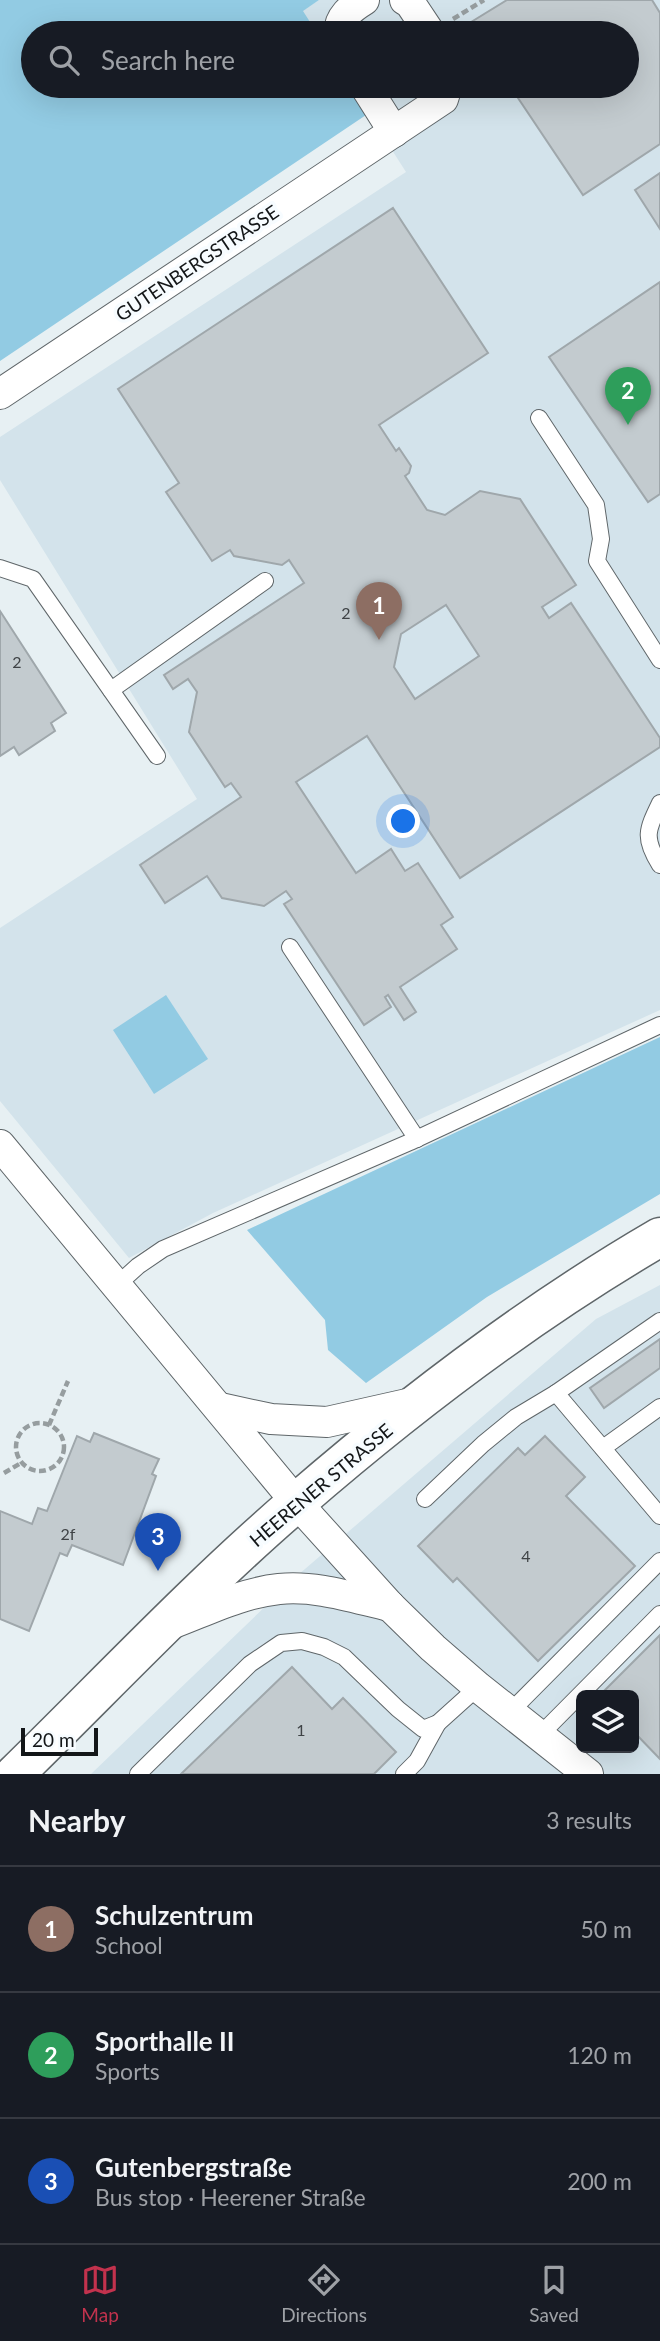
<!DOCTYPE html>
<meta charset="utf-8">
<style>
:root{--surface:#171b24;--page:#20242c;--text:#f1f3f6;--muted:#9ea1a6;--line:#363941;--accent:#c2324d}
body{margin:0;font-family:Lato,sans-serif;background:var(--page);color:var(--text)}
.controls{position:absolute;right:21px;bottom:21px;display:grid;overflow:hidden;border-radius:10px;box-shadow:0 7px 28px #0002}
.controls button{width:63px;height:63px;display:grid;place-items:center;padding:0;border:0;border-bottom:2px solid var(--line);background:var(--surface);color:var(--text);font:35px sans-serif}
.scale{position:absolute;left:21px;bottom:18px;width:77px;box-sizing:border-box;padding-left:7px;border:4px solid #131618;border-top:0;font-size:19px;line-height:24px;white-space:nowrap;color:#131618;-webkit-text-stroke:5px #f7fcff;paint-order:stroke}
.you{position:absolute;left:404px;top:822px;width:24px;height:24px;margin:-18px;border:5px solid #fff;border-radius:50%;background:#1a73e8;box-shadow:0 0 0 10px #1a73e833}
.badge{display:grid;place-items:center;width:46px;height:46px;border-radius:50%;background:var(--accent);color:#fff;font-size:23px;font-weight:700}
.pin{position:absolute;translate:-50% -58px;filter:drop-shadow(0 2px 4px #0008)}
.pin::after{content:'';position:absolute;top:37px;width:24px;height:21px;background:inherit;clip-path:polygon(0 0,100% 0,50% 100%)}
.list{margin:0;padding:0;list-style:none}
h2{display:flex;justify-content:space-between;align-items:center;height:91px;margin:0;padding:0 28px;font-size:30px}
h2 small{font-size:23px;font-weight:400;color:var(--muted)}
.list li{display:grid;grid-template-columns:46px 1fr auto;gap:21px;align-items:center;box-sizing:border-box;height:126px;padding:0 28px;border-top:2px solid var(--line)}
.list b{display:block;font-size:26px;white-space:nowrap}
.list p{margin:0;font-size:23px;white-space:nowrap;color:var(--muted)}
.list em{font-size:23px;font-style:normal;color:var(--muted)}
.icon{flex:none;width:38px;height:38px;fill:none;stroke:currentColor;stroke-width:2;stroke-linecap:round;stroke-linejoin:round}
.map{position:relative;flex:none;width:660px;height:1774px;overflow:hidden}
.search{position:absolute;background:var(--surface);box-shadow:0 7px 28px #0002;left:21px;right:21px;top:21px;height:77px;display:flex;align-items:center;gap:18px;box-sizing:border-box;padding:0 24px;border-radius:38px;color:var(--muted);font-size:26px}
.sheet{height:469px;background:var(--surface)}
nav{display:flex;justify-content:space-around;align-items:center;box-sizing:border-box;height:98px;border-top:2px solid var(--line);background:var(--surface);font-size:19px;color:var(--muted)}
nav a{display:grid;justify-items:center;gap:4px}
nav .on{color:var(--accent)}
.map>svg:first-child{display:block}
.built{fill:#d3e3eb;fill-rule:evenodd}
.green{fill:#92cbe3}
.building{fill:#c3cbcf;stroke:#9fa7ab;stroke-width:2;fill-rule:evenodd}
.lines{fill:none;stroke-linecap:round;stroke-linejoin:round}
.service-casing{stroke:#5f6669;stroke-width:18}
.minor-casing{stroke:#5f6669;stroke-width:32}
.secondary-casing{stroke:#5f6669;stroke-width:41}
.path{stroke:#969d9f;stroke-width:4.5;stroke-dasharray:7 3.5;stroke-linecap:butt}
.service{stroke:#fff;stroke-width:16}
.minor{stroke:#fff;stroke-width:30}
.secondary{stroke:#fff;stroke-width:38}
.labels{text-anchor:middle;stroke-width:7;stroke-linejoin:round;paint-order:stroke}
.number-label{font-size:16px;fill:#3f4346}
.street-label{font-size:19px;fill:#131618;stroke:#f7fcff}
</style>
<div class="map">
<svg width="660" height="1774" viewBox="0 0 660 1774">
<rect width="100%" height="100%" fill="#e7f0f3"/>
<g class="built">
<polygon points="319,0 660,0 660,1010 213,1213 129,1258 0,1101 0,928 197,799 0,480 0,437 406,172 351,86 627,86 627,33 317,33 302,11"/>
<path d="M660,1285v489h-569l207,-199 298,-256zM581,1695h53v53h-53z"/>
</g>
<g class="green">
<polygon points="0,0 319,0 303,11 317,33 33,33 33,86 351,86 369,113 0,361"/>
<polygon points="166,995 208,1059 154,1094 113,1030"/>
<polygon points="660,1037 660,1194 487,1297 366,1383 328,1350 325,1320 247,1230"/>
</g>
<g class="building">
<polygon points="507,0 652,0 660,13 660,144 583,195 510,86 627,86 627,33 467,33 463,27"/>
<polygon points="660,173 660,229 635,190"/>
<path d="M393,208l95,145 -109,72 17,26 3,-3 12,18 -2,7 -4,3 22,34 18,5 35,-24 40,8 56,86 -34,22 7,11 22,-15 89,135v9l-200,131 -93,-142 -71,46 60,91 35,-24 14,22 13,-8 35,54 -12,8 16,24 -57,38 16,25 -12,8 -16,-25 -3,2 6,10 -27,18 -80,-121 8,-5 -6,-8 -22,15 -42,-8 -15,-22 -42,27 -25,-38 101,-68 -10,-14 -6,4 -36,-55 8,-40 -9,-13 -15,10 -9,-14 140,-92 -15,-23 -7,5 -48,-9 -4,-6 -18,11 -46,-69 13,-9 -61,-94zM446,605l33,51 -64,43 -21,-32 7,-33z"/>
<polygon points="660,282 660,494 648,502 549,357"/>
<polygon points="0,611 66,713 51,723 55,731 19,755 14,747 0,756"/>
<polygon points="660,1339 660,1368 604,1408 590,1388"/>
<polygon points="94,1433 159,1459 152,1474 156,1476 123,1565 72,1545 67,1556 60,1553 29,1631 0,1619 0,1511 32,1524 38,1508 47,1511 77,1436 90,1442"/>
<polygon points="545,1436 585,1477 566,1496 635,1566 538,1661 457,1578 453,1582 418,1546 518,1448 525,1455"/>
<polygon points="660,1635 660,1759 634,1732 634,1695 600,1695"/>
<polygon points="292,1667 332,1709 343,1698 396,1752 374,1774 181,1774"/>
</g>
<g class="lines">
<defs>
<g id="service">
<polyline points="539,418 596,505 601,539 597,561 660,660"/>
<polyline points="0,568 33,579 157,756"/>
<polyline points="111,690 265,581"/>
<path d="M660,803c-13,27 -17,35 0,62"/>
<polyline points="290,947 417,1139"/>
<polyline points="117,1285 138,1266 163,1249 410,1142 660,1025"/>
<polyline points="556,1393 660,1321"/>
<polyline points="603,1448 660,1407"/>
<polyline points="425,1499 483,1444 516,1417 556,1393 660,1516"/>
<polyline points="509,1713 660,1561"/>
<polyline points="539,1736 660,1614"/>
<polyline points="138,1774 250,1664 281,1643 302,1641 324,1647 344,1657 398,1709 423,1729 438,1723 478,1687"/>
<polyline points="404,1774 417,1761 438,1723"/>
</g>
<g id="minor">
<polyline points="405,0 410,3 430,33"/>
<path d="M339,33c0,-16 12,-25 25,-33"/>
<polyline points="365,86 394,132"/>
<polyline points="0,394 443,99 447,86"/>
<polyline points="0,1145 296,1502 390,1606 433,1648 478,1687 588,1774"/>
<polyline points="220,1408 271,1419 327,1422 416,1402"/>
<path d="M171,1624c35,-13 70,-31 108,-35 37,-4 75,9 111,17"/>
</g>
<path id="secondary" d="M15,1774c93,-91 183,-187 282,-272 113,-98 234,-190 363,-265"/>
</defs>
<use href="#service" class="service-casing"/>
<use href="#minor" class="minor-casing"/>
<use href="#secondary" class="secondary-casing"/>
<g class="path">
<polyline points="453,19 484,0"/>
<circle cx="40" cy="1447" r="24"/>
<polyline points="49,1425 68,1381"/>
<polyline points="4,1473 21,1463"/>
</g>
<use href="#service" class="service"/>
<use href="#minor" class="minor"/>
<use href="#secondary" class="secondary"/>
</g>
<g class="labels">
<g class="number-label">
<text x="346" y="619">2</text>
<text x="17" y="668">2</text>
<text x="68" y="1540">2f</text>
<text x="526" y="1562">4</text>
<text x="301" y="1736">1</text>
</g>
<g class="street-label">
<text transform="translate(197 263) rotate(-34)" y="7">GUTENBERGSTRASSE</text>
<text transform="translate(321 1485) rotate(-40)" y="7">HEERENER STRASSE</text>
</g>
</g>
</svg>
<div class="controls">
<button><svg class="icon" aria-label="layers" viewBox="0 0 24 24"><path d="M12 4l9 5-9 5-9-5zM3 14l9 5 9-5"/></svg></button>
</div>
<div class="scale">20 m</div>
<div class="you"></div>
<div class="pin badge" style="left:379px;top:640px;background:#8d6e63">1</div>
<div class="pin badge" style="left:628px;top:425px;background:#2e9e5b">2</div>
<div class="pin badge" style="left:158px;top:1571px;background:#1a4fb4">3</div>
<div class="search"><svg class="icon" aria-label="search" viewBox="0 0 24 24"><circle cx="10" cy="10" r="6"/><path d="M15 15l6 6"/></svg>Search here</div>
</div>
<section class="sheet">
<h2>Nearby<small>3 results</small></h2>
<ul class="list">
<li><span class="badge" style="background:#8d6e63">1</span><div><b>Schulzentrum</b><p>School</p></div><em>50 m</em></li>
<li><span class="badge" style="background:#2e9e5b">2</span><div><b>Sporthalle II</b><p>Sports</p></div><em>120 m</em></li>
<li><span class="badge" style="background:#1a4fb4">3</span><div><b>Gutenbergstraße</b><p>Bus stop · Heerener Straße</p></div><em>200 m</em></li>
</ul>
</section>
<nav>
<a class="on"><svg class="icon" aria-label="map" viewBox="0 0 24 24"><path d="M3 6l6-2 6 2 6-2v14l-6 2-6-2-6 2zM9 4v14M15 6v14"/></svg>Map</a>
<a><svg class="icon" aria-label="directions" viewBox="0 0 24 24"><path d="M12 3l9 9-9 9-9-9zM9 14v-3h6M13 9l2 2-2 2"/></svg>Directions</a>
<a><svg class="icon" aria-label="saved" viewBox="0 0 24 24"><path d="M7 4h10v16l-5-4-5 4z"/></svg>Saved</a>
</nav>
